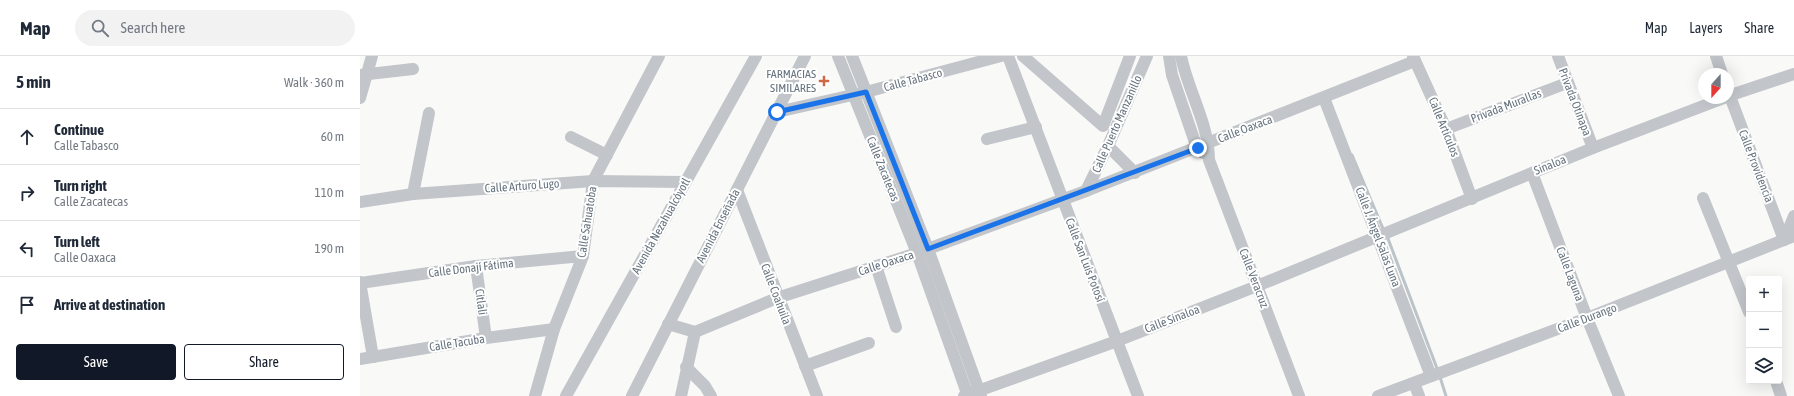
<!DOCTYPE html>
<meta charset="utf-8">
<style>
:root{--surface:#fff;--page:#f2f2f3;--text:#1f2937;--muted:#747a83;--line:#e0e1e3;--accent:#111827}
body{margin:0;font-family:"Asap Condensed",sans-serif;background:var(--page);color:var(--text)}
.controls{position:absolute;right:12px;bottom:12px;display:grid;overflow:hidden;border-radius:4px;box-shadow:0 4px 16px #0002}
.controls button{width:36px;height:36px;display:grid;place-items:center;padding:0;border:0;border-bottom:1px solid var(--line);background:var(--surface);color:var(--text);font:20px sans-serif}
.compass{position:absolute;left:1338px;top:12px;width:36px;height:36px;border-radius:50%;background:var(--surface);box-shadow:0 4px 16px #0002;rotate:201deg}
.stop{position:absolute;width:12px;height:12px;margin:-9px;border:3px solid #1a73e8;border-radius:50%;background:#fff}
.stop.end{background:#1a73e8;border-color:#fff;box-shadow:0 1px 4px #0008}
.list{margin:0;padding:0;list-style:none}
h2{display:flex;justify-content:space-between;align-items:center;height:52px;margin:0;padding:0 16px;font-size:17px}
h2 small{font-size:13px;font-weight:400;color:var(--muted)}
.list li{display:grid;grid-template-columns:26px 1fr auto;gap:12px;align-items:center;box-sizing:border-box;height:56px;padding:0 16px;border-top:1px solid var(--line)}
.list b{display:block;font-size:15px;white-space:nowrap}
.list p{margin:0;font-size:13px;white-space:nowrap;color:var(--muted)}
.list em{font-size:13px;font-style:normal;color:var(--muted)}
.actions{display:flex;gap:8px;padding:12px 16px}
.actions a{flex:1;padding:9px 0;border:1px solid var(--accent);border-radius:4px;text-align:center;font-size:14px;color:var(--accent)}
.actions .main{background:var(--accent);color:#fff}
.icon{flex:none;width:22px;height:22px;fill:none;stroke:currentColor;stroke-width:2;stroke-linecap:round;stroke-linejoin:round}
.map{position:relative;flex:none;width:1434px;height:340px;overflow:hidden}
header{display:flex;align-items:center;gap:24px;box-sizing:border-box;height:56px;padding:0 20px;background:var(--surface);border-bottom:1px solid var(--line)}
header strong{font-size:19px}
nav{display:flex;gap:22px;margin-inline-start:auto;font-size:14px}
.search{width:280px;height:36px;background:var(--page);display:flex;align-items:center;gap:10px;box-sizing:border-box;padding:0 14px;border-radius:22px;color:var(--muted);font-size:15px}
main{display:flex}
aside{flex:1;background:var(--surface)}
.map>svg:first-child{display:block}
.lines{fill:none;stroke-linecap:round;stroke-linejoin:round}
.stream{stroke:#bbc4c8;stroke-width:3}
.minor{stroke:#c2c5c9;stroke-width:12}
.route{stroke:#1a73e8;stroke-width:5}
.poi-dot{fill:#cf6943;stroke:#fff;stroke-width:1.5}
.labels{text-anchor:middle;stroke-width:4;stroke-linejoin:round;paint-order:stroke}
.poi-label{font-size:12px;fill:#67747f;stroke:#fff;text-anchor:end}
.street-label{font-size:12px;fill:#67747f;stroke:#fff}
</style>
<header>
<strong>Map</strong>
<div class="search"><svg class="icon" aria-label="search" viewBox="0 0 24 24"><circle cx="10" cy="10" r="6"/><path d="M15 15l6 6"/></svg>Search here</div>
<nav><a>Map</a><a>Layers</a><a>Share</a></nav>
</header>
<main>
<aside>
<h2>5 min<small>Walk · 360 m</small></h2>
<ul class="list">
<li><svg class="icon" aria-label="ahead" viewBox="0 0 24 24"><path d="M12 20V5M6 11l6-6 6 6"/></svg><div><b>Continue</b><p>Calle Tabasco</p></div><em>60 m</em></li>
<li><svg class="icon" aria-label="right" viewBox="0 0 24 24"><path d="M7 20v-9h11M14 6l5 5-5 5"/></svg><div><b>Turn right</b><p>Calle Zacatecas</p></div><em>110 m</em></li>
<li><svg class="icon" aria-label="left" viewBox="0 0 24 24"><path d="M17 20v-9H6M10 6l-5 5 5 5"/></svg><div><b>Turn left</b><p>Calle Oaxaca</p></div><em>190 m</em></li>
<li><svg class="icon" aria-label="arrive" viewBox="0 0 24 24"><path d="M6 21V4h12l-3 4 3 4H6"/></svg><div><b>Arrive at destination</b></div></li>
</ul>
<div class="actions"><a class="main">Save</a><a>Share</a></div>
</aside>
<div class="map">
<svg width="1434" height="340" viewBox="0 0 1434 340">
<rect width="100%" height="100%" fill="#f9f9f8"/>
<g class="lines">
<g class="stream">
<polyline points="992,99 1024,175"/>
<polyline points="1027,180 1078,315"/>
<polyline points="1080,321 1086,340"/>
</g>
<g class="minor">
<polyline points="478,0 557,197 608,340"/>
<polyline points="492,0 568,193 621,340"/>
<polyline points="648,0 778,340"/>
<polyline points="663,0 743,70 770,0"/>
<polyline points="809,0 812,19 837,92 843,97"/>
<path d="M821,0c7,35 28,68 28,104l90,236"/>
<polyline points="1053,0 1086,73 1112,143"/>
<polyline points="1198,0 1233,92"/>
<polyline points="1356,0 1362,18"/>
<polyline points="0,19 53,13"/>
<polyline points="1368,35 1424,184"/>
<polyline points="1368,40 1434,18"/>
<polyline points="0,42 12,0"/>
<polyline points="964,42 1071,320"/>
<polyline points="417,56 506,36 641,0"/>
<polyline points="1086,73 1207,27"/>
<polyline points="211,81 247,99"/>
<polyline points="627,83 676,71"/>
<polyline points="748,90 775,117"/>
<polyline points="1172,117 1227,262 1259,340"/>
<polyline points="377,134 457,340"/>
<polyline points="726,135 748,90 787,0"/>
<polyline points="53,138 69,57"/>
<polyline points="1343,142 1389,256"/>
<polyline points="0,146 53,138 233,125 325,126"/>
<polyline points="1424,184 1434,160"/>
<polyline points="116,210 126,282"/>
<polyline points="516,210 536,271"/>
<polyline points="0,226 13,301"/>
<polyline points="0,227 116,210 223,200"/>
<polyline points="308,268 335,276 417,242 557,197 726,135 1055,5"/>
<polyline points="0,303 126,282 194,273"/>
<polyline points="445,310 509,287"/>
<polyline points="326,311 345,330 351,340"/>
<polyline points="1416,325 1421,340"/>
<polyline points="1054,327 1059,340"/>
<polyline points="175,340 194,273 223,200 233,125 299,0"/>
<polyline points="206,340 396,0"/>
<polyline points="272,340 445,0"/>
<polyline points="321,340 335,276"/>
<polyline points="604,340 757,285 897,230 1233,92 1364,42"/>
<polyline points="1018,340 1227,262 1434,180"/>
</g>
</g>
<g class="lines">
<polyline class="route" points="417,56 506,36 568,193 838,92"/>
</g>
<path class="poi-dot" d="M462 19h4v4h4v4h-4v4h-4v-4h-4v-4h4z"/>
<g class="labels">
<g class="poi-label">
<text x="456" y="22">FARMACIAS<tspan x="456" dy="14">SIMILARES</tspan></text>
</g>
<g class="street-label">
<text transform="translate(553 24) rotate(-15)" y="4">Calle Tabasco</text>
<text transform="translate(1215 46) rotate(69)" y="4">Privada Otinapa</text>
<text transform="translate(1146 50) rotate(-21)" y="4">Privada Murallas</text>
<text transform="translate(757 68) rotate(-66)" y="4">Calle Puerto Manzanillo</text>
<text transform="translate(1084 71) rotate(68)" y="4">Calle Artículos</text>
<text transform="translate(885 73) rotate(-21)" y="4">Calle Oaxaca</text>
<text transform="translate(1190 109) rotate(-22)" y="4">Sinaloa</text>
<text transform="translate(1396 110) rotate(69)" y="4">Calle Providencia</text>
<text transform="translate(523 113) rotate(68)" y="4">Calle Zacatecas</text>
<text transform="translate(162 130) rotate(-4)" y="4">Calle Arturo Lugo</text>
<text transform="translate(227 166) rotate(-81)" y="4">Calle Sahuatoba</text>
<text transform="translate(301 170) rotate(-61)" y="4">Avenida Nezahualcóyotl</text>
<text transform="translate(358 170) rotate(-63)" y="4">Avenida Enseñada</text>
<text transform="translate(1018 181) rotate(69)" y="4">Calle J. Ángel Salas Luna</text>
<text transform="translate(725 204) rotate(69)" y="4">Calle San Luis Potosí</text>
<text transform="translate(526 207) rotate(-18)" y="4">Calle Oaxaca</text>
<text transform="translate(111 212) rotate(-7)" y="4">Calle Donají Fátima</text>
<text transform="translate(1210 218) rotate(69)" y="4">Calle Laguna</text>
<text transform="translate(894 222) rotate(69)" y="4">Calle Veracruz</text>
<text transform="translate(416 238) rotate(69)" y="4">Calle Coahuila</text>
<text transform="translate(121 246) rotate(82)" y="4">Citlali</text>
<text transform="translate(1227 262) rotate(-21)" y="4">Calle Durango</text>
<text transform="translate(812 263) rotate(-21)" y="4">Calle Sinaloa</text>
<text transform="translate(97 287) rotate(-9)" y="4">Calle Tacuba</text>
</g>
</g>
</svg>
<div class="controls">
<button>+</button>
<button>−</button>
<button><svg class="icon" aria-label="layers" viewBox="0 0 24 24"><path d="M12 4l9 5-9 5-9-5zM3 14l9 5 9-5"/></svg></button>
</div>
<svg class="compass" viewBox="-18 -18 36 36"><path d="M0-13l5 13h-10z" fill="#e53935"/><path d="M0 13l5-13h-10z" fill="#747a83"/></svg>
<div class="stop" style="left:417px;top:56px"></div>
<div class="stop end" style="left:838px;top:92px"></div>
</div>
</main>
